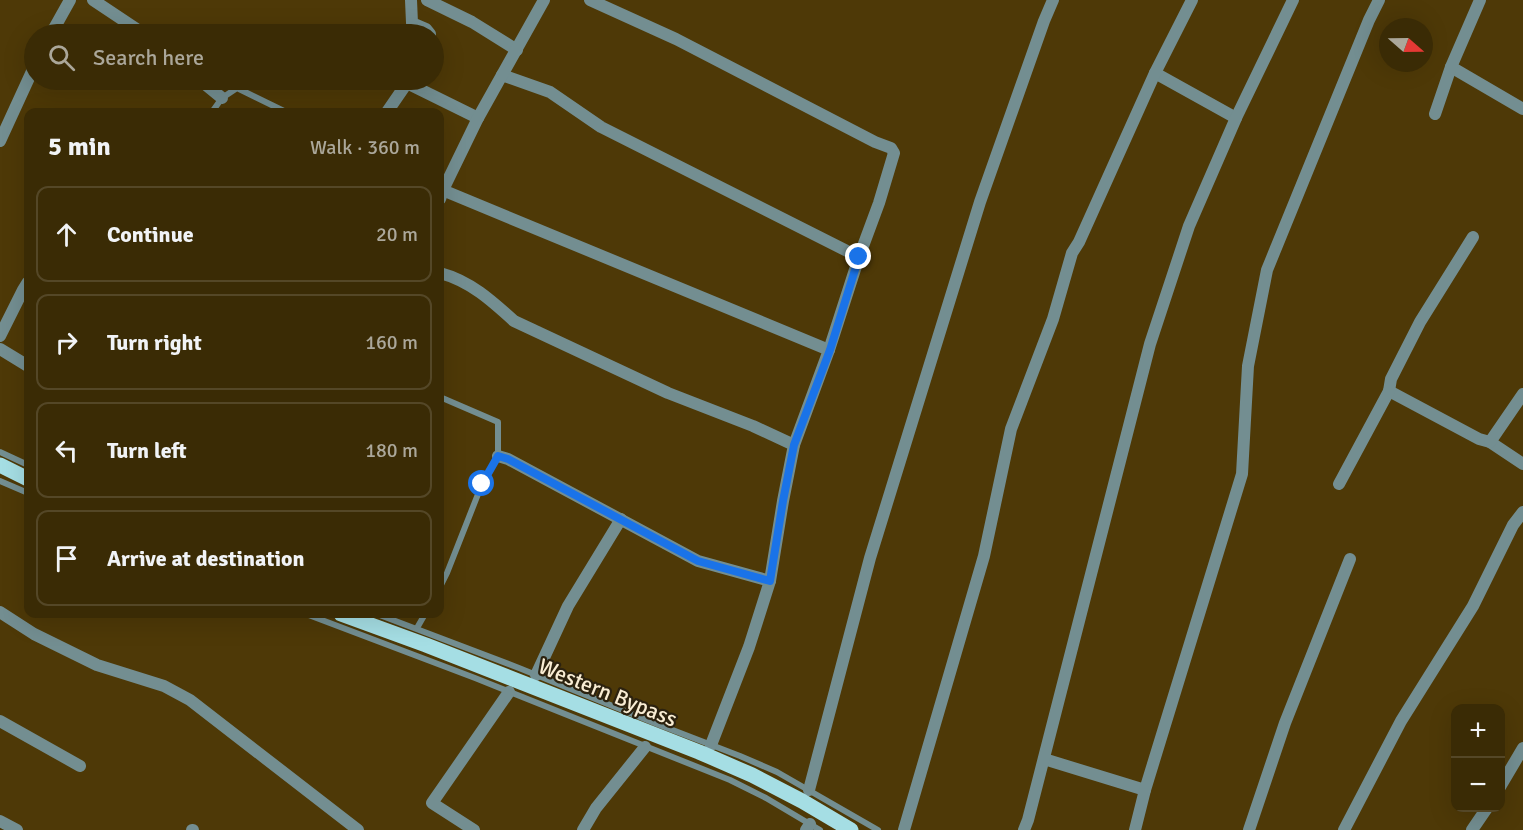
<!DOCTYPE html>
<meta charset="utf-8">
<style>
:root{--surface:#3a2b05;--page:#41330f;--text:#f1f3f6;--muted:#aba79a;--line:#544727}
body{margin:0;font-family:Signika,sans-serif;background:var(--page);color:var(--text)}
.controls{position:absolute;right:18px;bottom:18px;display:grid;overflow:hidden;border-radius:12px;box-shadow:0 6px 24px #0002}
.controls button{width:54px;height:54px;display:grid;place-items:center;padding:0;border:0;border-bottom:2px solid var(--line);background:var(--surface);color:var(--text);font:30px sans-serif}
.compass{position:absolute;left:1379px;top:18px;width:54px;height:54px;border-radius:50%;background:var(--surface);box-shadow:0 6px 24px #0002;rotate:110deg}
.stop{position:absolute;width:18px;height:18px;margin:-14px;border:4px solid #1a73e8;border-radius:50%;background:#fff}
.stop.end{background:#1a73e8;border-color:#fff;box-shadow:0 2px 6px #0008}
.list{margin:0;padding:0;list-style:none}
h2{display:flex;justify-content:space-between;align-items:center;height:78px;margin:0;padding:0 24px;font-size:26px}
h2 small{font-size:20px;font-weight:400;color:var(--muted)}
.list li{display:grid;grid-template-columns:39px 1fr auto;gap:18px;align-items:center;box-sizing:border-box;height:96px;margin:0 12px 12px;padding:0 12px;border:2px solid var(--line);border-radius:12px}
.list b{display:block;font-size:22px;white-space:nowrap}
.list em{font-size:20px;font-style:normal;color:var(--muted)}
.icon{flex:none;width:33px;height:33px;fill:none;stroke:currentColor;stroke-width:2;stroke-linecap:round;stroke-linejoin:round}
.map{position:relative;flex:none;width:1523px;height:830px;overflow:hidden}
.search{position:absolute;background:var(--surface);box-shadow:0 6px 24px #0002;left:24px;top:24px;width:420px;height:66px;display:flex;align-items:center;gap:15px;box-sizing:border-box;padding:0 21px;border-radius:33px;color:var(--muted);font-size:22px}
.panel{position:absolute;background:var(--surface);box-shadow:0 6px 24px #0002;left:24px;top:108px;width:420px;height:510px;border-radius:12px}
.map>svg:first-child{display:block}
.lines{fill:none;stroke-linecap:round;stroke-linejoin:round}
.lane{stroke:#738e91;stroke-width:6}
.street{stroke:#738e91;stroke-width:12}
.primary{stroke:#a5dee4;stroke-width:15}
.route{stroke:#1a73e8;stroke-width:8}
.labels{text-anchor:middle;stroke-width:4.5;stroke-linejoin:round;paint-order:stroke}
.street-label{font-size:22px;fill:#f9edd4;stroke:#2c220f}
</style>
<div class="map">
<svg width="1523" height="830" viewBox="0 0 1523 830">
<rect width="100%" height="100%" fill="#4e3907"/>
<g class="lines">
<g class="lane">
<polyline points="212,112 222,98 237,88 286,112"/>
<polyline points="440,397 498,422 498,456 482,484 447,573 440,587"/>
<polyline points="0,452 28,465"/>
<polyline points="0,481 28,493"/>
<polyline points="306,614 475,678 730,780 766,798 820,830"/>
<polyline points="377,614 519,668 657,724 740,756 777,772 878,830"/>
<polyline points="417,628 425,614"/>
</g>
<g class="street">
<polyline points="93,0 144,34"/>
<polyline points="411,0 412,23 426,29 430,34"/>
<polyline points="427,0 472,22 517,50"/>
<polyline points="590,0 676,39 875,142 891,148 894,153 879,203 859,257 829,350 794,445"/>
<polyline points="51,34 70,0"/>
<polyline points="1451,67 1523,109"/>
<polyline points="1155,73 1236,118"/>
<polyline points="502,75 550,92 601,127 859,257"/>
<polyline points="200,80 222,98"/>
<polyline points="407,83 478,118"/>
<polyline points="387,112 409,80"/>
<polyline points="1435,114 1451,67 1480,0"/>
<polyline points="0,141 34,67"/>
<polyline points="440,189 829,350"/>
<polyline points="440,199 443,190 478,118 544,0"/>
<path d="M440,273c30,8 51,27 74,48l154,72 85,33 41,19 -11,56 -13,80 -21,66 -38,98"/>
<polyline points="0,336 23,290 28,282"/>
<polyline points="0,349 28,366"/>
<polyline points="1389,391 1479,439 1490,442 1523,464"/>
<polyline points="1490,442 1523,394"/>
<polyline points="498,456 508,459 698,561 770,581"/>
<polyline points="1339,484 1389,391 1391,379 1420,322 1473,237"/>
<polyline points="0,612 34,634 97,665 164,686 190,700 358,830"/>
<polyline points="536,675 568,606 621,519"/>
<polyline points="0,721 80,766"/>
<polyline points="1044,759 1145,790"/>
<polyline points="1500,787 1523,748"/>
<polyline points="809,790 870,558 980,202 1044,21 1053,0"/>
<polyline points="0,821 17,830"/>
<polyline points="192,830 193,830"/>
<polyline points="474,830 432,803 509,692"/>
<polyline points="583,830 596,808 645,747"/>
<polyline points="806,830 810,824"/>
<polyline points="904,830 984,556 1011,429 1053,319 1072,253 1079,242 1155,73 1192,0"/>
<polyline points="1024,830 1028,820 1150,344 1189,226 1236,118 1293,0"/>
<polyline points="1135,830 1145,790 1242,474 1248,366 1267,270 1369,20 1379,0"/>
<polyline points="1249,830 1285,723 1350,559"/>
<polyline points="1344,830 1401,721 1473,606 1513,525 1523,512"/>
<polyline points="1472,830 1487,808"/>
</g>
<g class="primary">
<polyline points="0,465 28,479"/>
<polyline points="341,614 426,645 699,752 752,775 802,801 851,830"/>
</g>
</g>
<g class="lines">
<polyline class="route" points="482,484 498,456 508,459 698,561 770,581 783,501 794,445 830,350 859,257"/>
</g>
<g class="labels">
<g class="street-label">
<text transform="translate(608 692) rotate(22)" y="8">Western Bypass</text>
</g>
</g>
</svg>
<div class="controls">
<button>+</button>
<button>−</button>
</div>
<svg class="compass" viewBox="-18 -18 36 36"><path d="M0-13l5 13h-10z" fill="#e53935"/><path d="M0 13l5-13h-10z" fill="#aba79a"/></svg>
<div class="stop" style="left:482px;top:484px"></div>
<div class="stop end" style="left:859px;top:257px"></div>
<div class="search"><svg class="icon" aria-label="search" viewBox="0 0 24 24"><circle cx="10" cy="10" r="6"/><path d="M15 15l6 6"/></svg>Search here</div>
<section class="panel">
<h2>5 min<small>Walk · 360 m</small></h2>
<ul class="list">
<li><svg class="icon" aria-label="ahead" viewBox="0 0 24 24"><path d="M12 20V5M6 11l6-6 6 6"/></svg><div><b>Continue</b></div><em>20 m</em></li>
<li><svg class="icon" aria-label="right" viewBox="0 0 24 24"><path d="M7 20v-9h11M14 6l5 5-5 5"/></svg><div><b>Turn right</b></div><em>160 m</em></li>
<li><svg class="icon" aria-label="left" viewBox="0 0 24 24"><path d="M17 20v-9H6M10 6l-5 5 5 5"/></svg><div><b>Turn left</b></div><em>180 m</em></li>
<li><svg class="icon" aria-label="arrive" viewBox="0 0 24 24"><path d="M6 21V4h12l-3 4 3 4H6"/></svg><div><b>Arrive at destination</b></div></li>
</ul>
</section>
</div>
